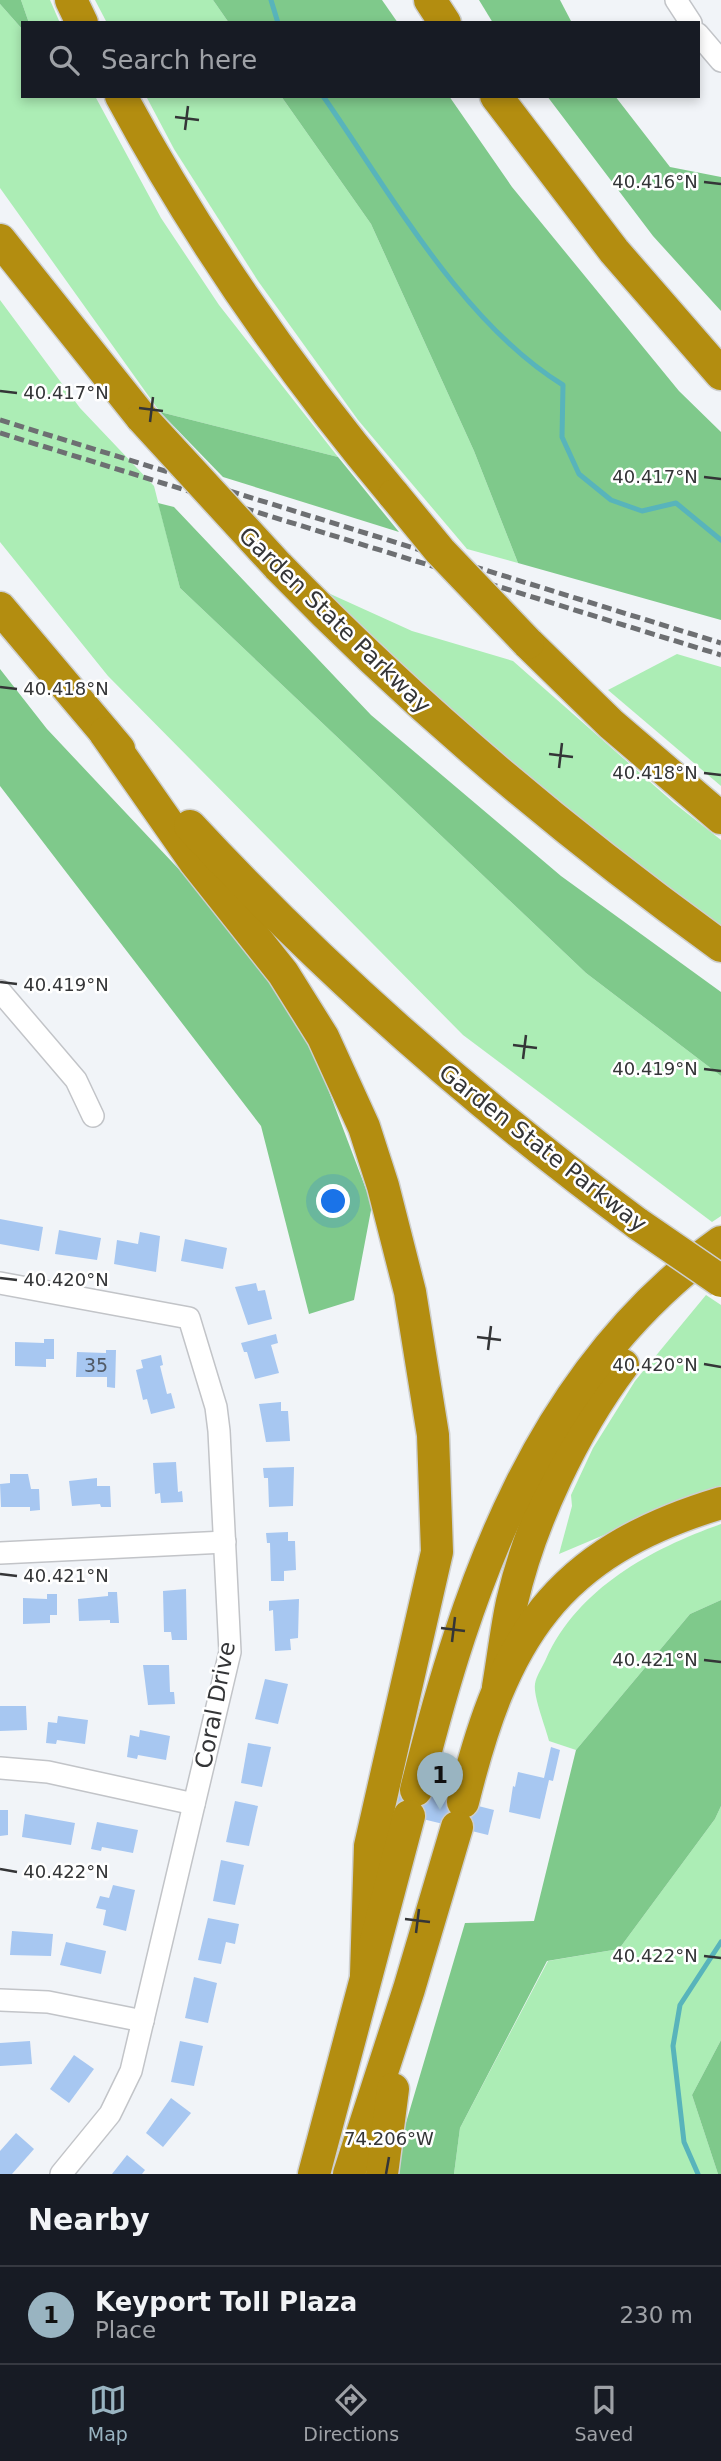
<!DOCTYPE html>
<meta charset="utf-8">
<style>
:root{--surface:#171b24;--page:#20242c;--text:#f1f3f6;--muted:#9ea1a6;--line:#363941;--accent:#99b4c1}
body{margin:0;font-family:"DejaVu Sans",sans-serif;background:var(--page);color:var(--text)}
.you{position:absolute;left:334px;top:1202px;width:24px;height:24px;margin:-18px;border:5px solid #fff;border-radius:50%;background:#1a73e8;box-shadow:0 0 0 10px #1a73e833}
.badge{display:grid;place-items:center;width:46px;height:46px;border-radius:50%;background:var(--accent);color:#111;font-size:23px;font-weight:700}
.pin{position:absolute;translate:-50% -58px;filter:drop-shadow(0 2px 4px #0008)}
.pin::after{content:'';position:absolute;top:37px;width:24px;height:21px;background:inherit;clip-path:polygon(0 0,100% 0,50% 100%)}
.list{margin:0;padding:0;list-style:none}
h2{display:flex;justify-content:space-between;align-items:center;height:91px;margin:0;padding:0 28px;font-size:30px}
h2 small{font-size:23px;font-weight:400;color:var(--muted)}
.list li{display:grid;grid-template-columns:46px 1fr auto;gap:21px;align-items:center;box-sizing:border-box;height:98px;padding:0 28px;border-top:2px solid var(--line)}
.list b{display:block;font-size:26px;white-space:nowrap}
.list p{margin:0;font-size:23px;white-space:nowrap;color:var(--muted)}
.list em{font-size:23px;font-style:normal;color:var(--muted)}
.icon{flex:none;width:38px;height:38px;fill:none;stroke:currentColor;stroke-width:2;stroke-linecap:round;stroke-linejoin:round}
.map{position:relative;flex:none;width:721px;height:2174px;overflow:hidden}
.search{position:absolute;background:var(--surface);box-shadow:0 4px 10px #0003;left:21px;right:21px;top:21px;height:77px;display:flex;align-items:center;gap:18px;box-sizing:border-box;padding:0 24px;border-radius:0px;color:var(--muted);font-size:26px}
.sheet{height:189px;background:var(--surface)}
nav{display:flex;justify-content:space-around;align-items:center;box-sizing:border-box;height:98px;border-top:2px solid var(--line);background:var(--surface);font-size:19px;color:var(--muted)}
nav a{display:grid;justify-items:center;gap:4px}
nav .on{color:var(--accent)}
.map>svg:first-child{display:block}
.green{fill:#acedb5}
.forest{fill:#7fc98b}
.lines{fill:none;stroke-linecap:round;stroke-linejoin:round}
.stream{stroke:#58b4bb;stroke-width:5}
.building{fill:#a7c7f1}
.minor-casing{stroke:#c2c4c8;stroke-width:24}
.highway-casing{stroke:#cecfcf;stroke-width:35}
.minor{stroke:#fff;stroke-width:21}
.highway{stroke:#b38d10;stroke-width:32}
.rail{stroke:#6d6f72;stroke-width:5;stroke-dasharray:10 5;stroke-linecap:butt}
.highway-bridge-casing{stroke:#cecfcf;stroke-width:35;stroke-linecap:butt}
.highway-bridge{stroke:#b38d10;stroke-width:32}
.ticks{fill:none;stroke:#343537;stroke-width:2.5}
.labels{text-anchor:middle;stroke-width:5;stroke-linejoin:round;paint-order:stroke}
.number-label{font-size:19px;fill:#515a66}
.street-label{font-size:23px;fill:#343537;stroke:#fff}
.ticks-label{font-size:18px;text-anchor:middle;fill:#343537;stroke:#fff;stroke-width:5;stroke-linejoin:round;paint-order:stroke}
</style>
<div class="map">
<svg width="721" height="2174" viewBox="0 0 721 2174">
<rect width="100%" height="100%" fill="#f1f4f8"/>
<g class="green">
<polygon points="21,0 50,0 60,23 29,23"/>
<polygon points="95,0 213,0 229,23 107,23"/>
<polygon points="0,4 23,30 23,96 95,96 161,218 219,305 338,457 160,412 0,188"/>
<polygon points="146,96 281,96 371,224 474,451 518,563 467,549 358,420 258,281 174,149"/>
<polygon points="0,300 80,408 154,486 180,588 586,973 721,1076 721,1216 712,1222 463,1035 108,676 0,542"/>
<polygon points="326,592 412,631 513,661 674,803 721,840 721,930 563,815"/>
<polygon points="677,654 721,667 721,786 608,690"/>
<polygon points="706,1295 721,1305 721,1491 668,1508 559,1554 572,1506 571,1495 593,1448 635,1381"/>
<path d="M721,1524v76l-31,14 -114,136 -27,-9c-3,-13 -16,-45 -14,-57 1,-8 8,-18 11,-25 32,-71 105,-110 175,-135z"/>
<polygon points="721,1806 721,2040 692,2095 718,2174 454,2174 460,2128 548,1961 619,1949 715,1819"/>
</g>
<g class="forest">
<polygon points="0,0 21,0 29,23 23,23 23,30 0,4"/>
<polygon points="213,0 382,0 398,23 229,23"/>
<polygon points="479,0 560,0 572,23 493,23"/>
<polygon points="281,96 449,96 512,187 679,391 721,432 721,620 518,563 474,451 371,224"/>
<polygon points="547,96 615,96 670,167 721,177 721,311 653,236"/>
<polygon points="160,412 338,457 399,532 223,477"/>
<polygon points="158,503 174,507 371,715 561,876 721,992 721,1076 586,973 180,588"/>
<polygon points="0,669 47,729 267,963 311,1044 372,1205 354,1300 309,1314 261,1126 0,786"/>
<polygon points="721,1600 721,1806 715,1819 619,1949 547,1961 460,2128 454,2174 397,2174 395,2160 465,1923 534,1921 576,1750 690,1614"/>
<polygon points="721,2040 721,2174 718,2174 692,2095"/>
</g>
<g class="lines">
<g class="stream">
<polyline points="271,0 278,23"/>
<path d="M323,96c67,96 139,227 240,289l-1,52 17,37 32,26 31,11 34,-8 45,37"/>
<polyline points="698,2174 684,2142 673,2046 680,2005 721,1942"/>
</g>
</g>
<g class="building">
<polygon points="0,1219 43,1227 39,1251 0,1244"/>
<polygon points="59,1230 101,1238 97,1260 55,1254"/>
<polygon points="140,1232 160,1236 156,1272 114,1264 117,1240 138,1244"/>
<polygon points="185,1239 227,1248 223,1269 181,1261"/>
<polygon points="256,1283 258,1291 265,1290 272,1319 248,1325 235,1287"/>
<polygon points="276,1334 278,1343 271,1345 279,1373 255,1379 247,1352 244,1352 241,1343"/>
<polygon points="44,1339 54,1339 54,1359 46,1359 46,1367 15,1366 15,1342 44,1343"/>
<polygon points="106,1350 116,1350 115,1388 107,1387 107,1377 76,1377 77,1352 106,1353"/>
<polygon points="161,1355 163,1365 160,1366 167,1394 171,1393 175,1408 151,1414 147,1399 143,1400 136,1370 143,1368 141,1360"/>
<polygon points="281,1402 281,1411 288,1411 290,1441 266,1442 259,1404"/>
<polygon points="176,1462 178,1492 182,1491 183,1502 161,1503 160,1493 155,1494 153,1463"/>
<polygon points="294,1467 293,1506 269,1507 268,1478 264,1478 263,1468"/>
<polygon points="10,1474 28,1474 31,1489 39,1489 40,1510 30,1511 30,1507 1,1507 0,1484 10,1483"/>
<polygon points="97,1478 97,1486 110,1486 111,1507 101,1507 100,1504 72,1506 69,1481"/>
<polygon points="288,1532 288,1541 295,1541 296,1570 284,1571 284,1581 271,1581 270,1543 267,1543 266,1533"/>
<polygon points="186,1589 187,1640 172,1640 171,1632 164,1632 163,1591"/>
<polygon points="108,1592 117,1592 119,1623 110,1623 110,1620 79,1621 78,1599 108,1596"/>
<polygon points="47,1594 57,1594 57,1615 50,1615 50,1623 23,1624 23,1598 47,1599"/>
<polygon points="299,1599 298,1638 290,1639 291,1650 275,1651 273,1610 269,1611 269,1601"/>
<polygon points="143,1665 169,1665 170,1692 174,1692 175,1704 148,1705"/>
<polygon points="265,1679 288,1684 278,1724 255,1719"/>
<polygon points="0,1706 26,1706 27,1730 0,1731"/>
<polygon points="58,1716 88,1720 85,1744 57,1740 56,1744 46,1743 48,1722 57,1723"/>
<polygon points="140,1730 170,1736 166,1760 138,1755 137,1759 127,1757 130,1735 139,1737"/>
<polygon points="248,1743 271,1747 262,1787 241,1783"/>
<polygon points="551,1747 560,1750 553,1781 549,1780 540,1819 509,1812 513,1786 515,1787 518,1772 544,1778"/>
<polygon points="392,1784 494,1810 488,1835 386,1810"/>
<polygon points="235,1801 258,1806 249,1846 226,1842"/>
<polygon points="0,1810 8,1810 8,1835 0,1836"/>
<polygon points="25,1814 75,1823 71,1845 22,1837"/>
<polygon points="97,1822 138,1830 133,1853 102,1847 101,1851 91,1849"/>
<polygon points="221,1860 244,1865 235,1905 213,1901"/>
<polygon points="113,1885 135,1890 126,1931 103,1925 106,1910 96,1908 100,1896 109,1898"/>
<polygon points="208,1918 239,1924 235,1944 226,1942 221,1964 198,1960"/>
<polygon points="12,1931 53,1934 51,1956 10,1955"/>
<polygon points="66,1942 106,1951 101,1974 60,1965"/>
<polygon points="194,1977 217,1983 208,2023 185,2018"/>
<polygon points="30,2041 32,2064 0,2066 0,2043"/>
<polygon points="180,2041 203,2046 194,2086 171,2082"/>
<polygon points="74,2055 94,2069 69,2103 50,2089"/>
<polygon points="171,2098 191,2113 163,2147 146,2133"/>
<polygon points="16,2133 34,2149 12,2174 0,2174 0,2151"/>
<polygon points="127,2155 145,2170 142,2174 112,2174"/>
</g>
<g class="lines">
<defs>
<g id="minor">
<polyline points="676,0 691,23"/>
<polyline points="698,34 721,61"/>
<polyline points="0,991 76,1080 93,1116"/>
<polyline points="0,1283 189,1318 216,1407 219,1431 230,1652 131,2071 110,2114 61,2174"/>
<polyline points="0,1553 225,1542"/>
<polyline points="0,1768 48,1772 194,1804"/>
<polyline points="0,2000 48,2002 143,2021"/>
</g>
<g id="highway">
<polyline points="71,0 82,23"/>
<polyline points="430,0 445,23"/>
<path d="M121,96c77,143 169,275 273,399"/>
<polyline points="496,96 614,251 721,374"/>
<polyline points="0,240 142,418"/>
<path d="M278,566c136,140 285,266 443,380"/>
<polyline points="0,608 119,749"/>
<polyline points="528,643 611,724 721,818"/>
<polyline points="105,733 195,862 283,973 323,1037 364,1127 383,1186 410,1292 433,1435 437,1552 370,1846 366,1975"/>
<path d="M190,826c137,147 286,278 448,398"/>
<path d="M498,1687c5,-29 8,-57 14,-85 18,-79 62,-172 111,-237"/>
<path d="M416,1790c51,-206 123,-418 305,-548"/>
<path d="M463,1802c40,-163 91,-249 258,-299"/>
<polyline points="314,2174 409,1816"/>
<polyline points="349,2174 409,1989 457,1827"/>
<polyline points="382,2174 393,2089"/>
</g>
</defs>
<use href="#minor" class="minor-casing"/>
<use href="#highway" class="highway-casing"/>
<use href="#minor" class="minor"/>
<use href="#highway" class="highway"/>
<g class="rail">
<polyline points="0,420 721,643"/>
<polyline points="0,433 721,655"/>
</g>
<defs>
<g id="highway-bridge">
<polyline points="142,418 278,566"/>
<polyline points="394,495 440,551 528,643"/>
<polyline points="638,1224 721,1281"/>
</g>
</defs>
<use href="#highway-bridge" class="highway-bridge-casing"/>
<use href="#highway-bridge" class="highway-bridge"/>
</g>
<path class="ticks" d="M175,117l24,3M185,130l3,-24M704,182l17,2M0,391l17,2M139,408l24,3M150,422l3,-25M704,477l17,2M0,687l17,2M549,754l24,3M559,768l3,-25M704,773l17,2M0,982l17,2M513,1045l24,3M523,1059l3,-24M704,1069l17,2M0,1278l17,2M477,1337l24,3M488,1350l3,-24M704,1364l17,3M0,1574l17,2M441,1628l24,3M452,1642l3,-25M704,1660l17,2M0,1869l17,3M405,1919l25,3M416,1933l3,-24M704,1956l17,2M386,2174l3,-17"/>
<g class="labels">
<g class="number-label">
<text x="96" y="1372">35</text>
</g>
<g class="street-label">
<text transform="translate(335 620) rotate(44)" y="8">Garden State Parkway</text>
<text transform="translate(543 1148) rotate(38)" y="8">Garden State Parkway</text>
<text transform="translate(215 1705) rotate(-79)" y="8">Coral Drive</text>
</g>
</g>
<g class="ticks-label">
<text x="655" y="188">40.416°N</text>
<text x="66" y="399">40.417°N</text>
<text x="655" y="483">40.417°N</text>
<text x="66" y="695">40.418°N</text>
<text x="655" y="779">40.418°N</text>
<text x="66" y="991">40.419°N</text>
<text x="655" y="1075">40.419°N</text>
<text x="66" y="1286">40.420°N</text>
<text x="655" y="1371">40.420°N</text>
<text x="66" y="1582">40.421°N</text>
<text x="655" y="1666">40.421°N</text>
<text x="66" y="1878">40.422°N</text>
<text x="655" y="1962">40.422°N</text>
<text x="389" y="2145">74.206°W</text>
</g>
</svg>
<div class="you"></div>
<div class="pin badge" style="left:440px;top:1810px">1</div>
<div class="search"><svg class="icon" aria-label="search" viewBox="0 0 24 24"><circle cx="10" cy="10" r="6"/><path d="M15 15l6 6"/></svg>Search here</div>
</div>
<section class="sheet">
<h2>Nearby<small></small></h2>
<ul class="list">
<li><span class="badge">1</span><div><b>Keyport Toll Plaza</b><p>Place</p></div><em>230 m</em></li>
</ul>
</section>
<nav>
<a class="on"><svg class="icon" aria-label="map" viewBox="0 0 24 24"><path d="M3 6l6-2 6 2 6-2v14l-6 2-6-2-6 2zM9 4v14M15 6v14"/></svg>Map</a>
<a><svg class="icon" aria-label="directions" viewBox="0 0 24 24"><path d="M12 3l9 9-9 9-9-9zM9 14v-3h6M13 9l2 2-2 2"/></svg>Directions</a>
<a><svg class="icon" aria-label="saved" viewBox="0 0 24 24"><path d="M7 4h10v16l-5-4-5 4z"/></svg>Saved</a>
</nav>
